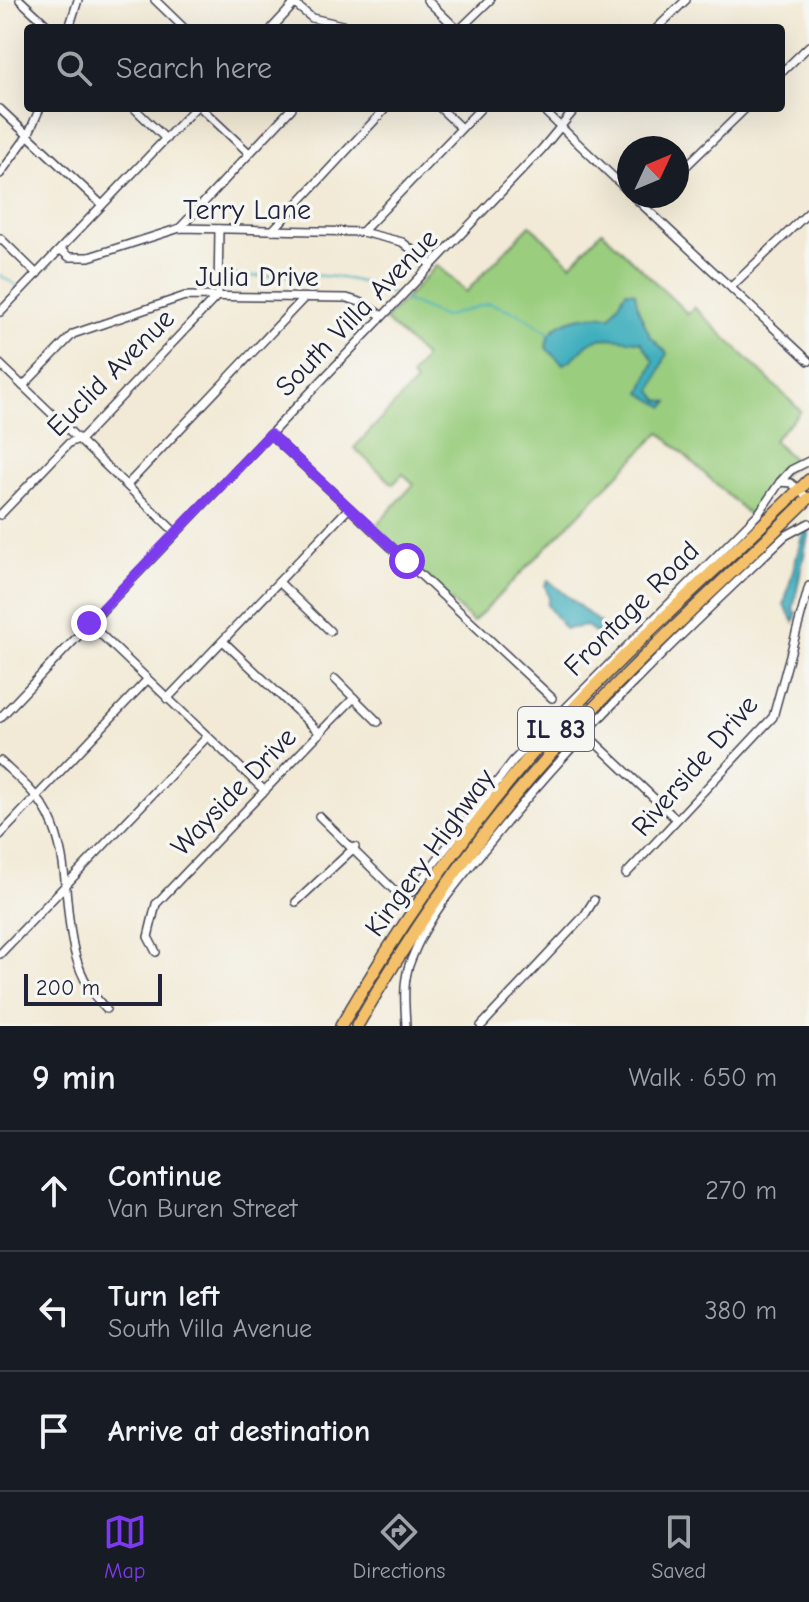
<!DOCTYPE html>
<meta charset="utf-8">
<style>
:root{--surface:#171b24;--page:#20242c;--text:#f1f3f6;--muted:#9ea1a6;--line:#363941;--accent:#7c3aed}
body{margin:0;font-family:"Comic Neue",sans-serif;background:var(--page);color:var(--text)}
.compass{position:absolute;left:617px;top:136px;width:72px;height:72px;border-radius:50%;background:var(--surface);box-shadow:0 8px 32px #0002;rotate:46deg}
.scale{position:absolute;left:24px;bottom:20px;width:138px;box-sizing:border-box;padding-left:8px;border:4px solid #22223b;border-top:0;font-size:22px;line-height:28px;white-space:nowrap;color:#22223b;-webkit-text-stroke:6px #f6f6f2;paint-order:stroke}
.stop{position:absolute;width:24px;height:24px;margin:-18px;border:6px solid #7c3aed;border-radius:50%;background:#fff}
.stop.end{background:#7c3aed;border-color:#fff;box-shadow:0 2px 8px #0008}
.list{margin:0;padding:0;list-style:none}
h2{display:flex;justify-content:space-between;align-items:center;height:104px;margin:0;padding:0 32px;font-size:34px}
h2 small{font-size:26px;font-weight:400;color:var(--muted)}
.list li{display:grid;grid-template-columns:52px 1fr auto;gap:24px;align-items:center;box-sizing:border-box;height:120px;padding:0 32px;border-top:2px solid var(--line)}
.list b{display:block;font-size:30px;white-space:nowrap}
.list p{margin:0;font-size:26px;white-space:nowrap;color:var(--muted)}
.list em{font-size:26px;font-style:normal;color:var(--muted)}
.icon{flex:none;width:44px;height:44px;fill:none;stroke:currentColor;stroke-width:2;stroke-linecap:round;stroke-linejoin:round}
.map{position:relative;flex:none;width:809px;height:1026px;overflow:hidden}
.search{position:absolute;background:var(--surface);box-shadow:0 8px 32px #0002;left:24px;right:24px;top:24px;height:88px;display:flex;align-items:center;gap:20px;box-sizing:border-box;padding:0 28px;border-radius:8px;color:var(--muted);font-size:30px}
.sheet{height:464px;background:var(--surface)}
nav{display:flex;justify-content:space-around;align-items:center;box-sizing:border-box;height:112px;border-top:2px solid var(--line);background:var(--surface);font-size:22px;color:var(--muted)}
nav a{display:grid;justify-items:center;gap:4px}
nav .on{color:var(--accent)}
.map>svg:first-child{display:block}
.green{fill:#9acd7e;stroke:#5e785c;stroke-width:2}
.water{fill:#41afbe;stroke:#32687c;stroke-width:2}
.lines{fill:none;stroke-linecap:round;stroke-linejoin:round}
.stream{stroke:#41afbe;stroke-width:2}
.minor-casing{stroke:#414052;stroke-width:10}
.highway-casing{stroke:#414052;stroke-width:14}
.minor{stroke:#fff;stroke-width:7}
.highway{stroke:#f4c16a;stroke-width:11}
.route{stroke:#7c3aed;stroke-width:10}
.labels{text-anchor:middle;stroke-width:7;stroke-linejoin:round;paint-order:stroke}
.shield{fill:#f6f6f2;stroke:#626272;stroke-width:2}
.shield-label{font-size:26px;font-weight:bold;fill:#22223b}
.street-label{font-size:28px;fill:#22223b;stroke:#f6f6f2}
</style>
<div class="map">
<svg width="809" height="1026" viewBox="0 0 809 1026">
<rect width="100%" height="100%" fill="#f6f6f2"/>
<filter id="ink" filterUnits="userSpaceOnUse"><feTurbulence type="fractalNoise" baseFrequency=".0125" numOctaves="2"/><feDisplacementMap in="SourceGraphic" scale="16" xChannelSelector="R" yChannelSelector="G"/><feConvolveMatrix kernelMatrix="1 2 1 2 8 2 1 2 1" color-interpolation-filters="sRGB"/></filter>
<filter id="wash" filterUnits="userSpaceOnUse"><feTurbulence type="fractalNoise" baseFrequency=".006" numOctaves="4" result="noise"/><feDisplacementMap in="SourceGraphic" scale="32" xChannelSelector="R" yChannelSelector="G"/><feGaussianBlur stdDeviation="1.8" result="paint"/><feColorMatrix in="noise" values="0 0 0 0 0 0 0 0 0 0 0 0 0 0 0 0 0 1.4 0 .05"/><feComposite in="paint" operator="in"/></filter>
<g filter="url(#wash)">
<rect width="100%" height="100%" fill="#f2ead6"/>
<polygon class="green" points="530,225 571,264 602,231 688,314 694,307 801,411 773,440 797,463 772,484 750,516 660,432 473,622 374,528 414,484 403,474 393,484 354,448 416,382 411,377 425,357 385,320 437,265 466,292"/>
<g class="water">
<path d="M626,291l9,1 3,17 12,27 17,17 -15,38 7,9 10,2 -4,5 -24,-14 13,-32 -13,-19c-15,-2 -40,-8 -52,1 -10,8 -14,17 -26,21l-17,-16c1,-30 42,-34 65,-32z"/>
<polygon points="809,529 793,610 797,613 794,622 784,605 803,532"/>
<polygon points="548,580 613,634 615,639 607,642 587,626 565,629 547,605 549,598 545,585"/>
</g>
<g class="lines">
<g class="stream">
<path d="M226,271l14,6c55,-2 109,-8 158,20"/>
<polyline points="0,275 19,287"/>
<polyline points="404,300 444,317 489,303 518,313 551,334"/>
</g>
</g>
</g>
<g filter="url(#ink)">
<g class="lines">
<defs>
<g id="minor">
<polyline points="20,0 50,28"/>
<polyline points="155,0 184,28"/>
<polyline points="290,0 312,18 355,28"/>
<polyline points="427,0 456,28"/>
<polyline points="69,28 78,0"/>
<polyline points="272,28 298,0"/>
<polyline points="461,28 490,0"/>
<polyline points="657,28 686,0"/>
<polyline points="781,73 809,46"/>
<polyline points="134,108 166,139"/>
<polyline points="201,108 249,153"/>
<polyline points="440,108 461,128"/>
<polyline points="541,108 629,192"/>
<polyline points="0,109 102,205"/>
<polyline points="0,174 28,135 40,108"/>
<polyline points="677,175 746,108"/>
<polyline points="633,196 809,361"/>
<polyline points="645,207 656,196"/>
<polyline points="180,228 292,108"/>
<polyline points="273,230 386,108"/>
<polyline points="362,232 481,108"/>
<polyline points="0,238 37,274"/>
<polyline points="61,250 69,257 89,257 180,228 362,232 402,242 431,265"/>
<polyline points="731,287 809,212"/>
<polyline points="0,312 195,108"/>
<polyline points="0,364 175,532"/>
<polyline points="23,386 73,334 185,296 347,298 363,303 382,316"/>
<polyline points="270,434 552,698"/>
<polyline points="780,482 791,470 809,461"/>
<polyline points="127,485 304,298"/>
<polyline points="0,515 69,443 83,437 218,295 219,229"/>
<polyline points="279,582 330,631"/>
<polyline points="89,623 265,791"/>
<polyline points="223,641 320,733"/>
<polyline points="335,679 354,698"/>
<polyline points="167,699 349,508"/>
<polyline points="0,718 542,149 576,108"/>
<polyline points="584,732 676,819"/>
<path d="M0,761c18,17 38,33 49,55 31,63 2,138 57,193"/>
<polyline points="319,816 400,896 412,892 513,761 759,513 780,482 791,483 809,499"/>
<polyline points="0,835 147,680"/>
<polyline points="626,874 773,717 809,586"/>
<polyline points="296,902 355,847"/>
<polyline points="156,952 148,937 156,904 331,721 354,698 378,722"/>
<polyline points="0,954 207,737"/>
<path d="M406,1026c-1,-22 -4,-45 5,-66 17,-45 52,-85 82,-121 88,-109 190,-207 292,-303l24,-13"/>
<polyline points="481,1026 584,916 594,900"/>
</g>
<g id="highway">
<path d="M341,1026c56,-96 119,-188 192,-273 84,-98 184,-183 276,-273"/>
<path d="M357,1026c52,-90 109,-175 177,-253 85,-98 183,-185 275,-275"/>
</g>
</defs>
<use href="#minor" class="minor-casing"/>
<use href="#highway" class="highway-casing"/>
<use href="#minor" class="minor"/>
<use href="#highway" class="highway"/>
</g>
</g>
<g class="lines" filter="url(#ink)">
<polyline class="route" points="89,623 270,434 407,561"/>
</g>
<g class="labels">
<rect class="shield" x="518" y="707" width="76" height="44" rx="6"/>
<g class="shield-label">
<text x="556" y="738">IL 83</text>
</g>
<g class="street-label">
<text x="247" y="219">Terry Lane</text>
<text x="257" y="286">Julia Drive</text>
<text transform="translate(356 312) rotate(-46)" y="10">South Villa Avenue</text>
<text transform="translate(110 372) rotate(-45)" y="10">Euclid Avenue</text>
<text transform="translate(631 608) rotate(-45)" y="10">Frontage Road</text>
<text transform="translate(694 765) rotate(-49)" y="10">Riverside Drive</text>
<text transform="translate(233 791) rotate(-46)" y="10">Wayside Drive</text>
<text transform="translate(429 852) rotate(-54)" y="10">Kingery Highway</text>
</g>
</g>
</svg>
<svg class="compass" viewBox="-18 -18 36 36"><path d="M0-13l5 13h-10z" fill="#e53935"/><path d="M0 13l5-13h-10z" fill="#9ea1a6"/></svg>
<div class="scale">200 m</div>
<div class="stop" style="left:407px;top:561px"></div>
<div class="stop end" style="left:89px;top:623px"></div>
<div class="search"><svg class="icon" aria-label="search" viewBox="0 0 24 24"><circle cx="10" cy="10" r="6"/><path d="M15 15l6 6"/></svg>Search here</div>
</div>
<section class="sheet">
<h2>9 min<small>Walk · 650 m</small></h2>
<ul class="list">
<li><svg class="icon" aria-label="ahead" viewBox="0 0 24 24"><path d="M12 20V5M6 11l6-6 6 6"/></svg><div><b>Continue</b><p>Van Buren Street</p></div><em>270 m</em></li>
<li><svg class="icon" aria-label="left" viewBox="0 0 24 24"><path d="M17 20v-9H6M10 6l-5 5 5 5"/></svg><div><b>Turn left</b><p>South Villa Avenue</p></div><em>380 m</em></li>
<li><svg class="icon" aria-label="arrive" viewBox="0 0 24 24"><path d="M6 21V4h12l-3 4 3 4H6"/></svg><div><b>Arrive at destination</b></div></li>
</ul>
</section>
<nav>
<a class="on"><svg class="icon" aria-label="map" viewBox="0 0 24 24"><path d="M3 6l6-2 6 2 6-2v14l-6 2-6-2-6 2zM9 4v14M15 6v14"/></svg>Map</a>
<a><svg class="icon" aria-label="directions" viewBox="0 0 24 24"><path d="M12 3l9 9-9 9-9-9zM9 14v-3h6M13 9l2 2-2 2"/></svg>Directions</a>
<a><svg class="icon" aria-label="saved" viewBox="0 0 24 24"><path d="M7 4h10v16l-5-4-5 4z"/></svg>Saved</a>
</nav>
